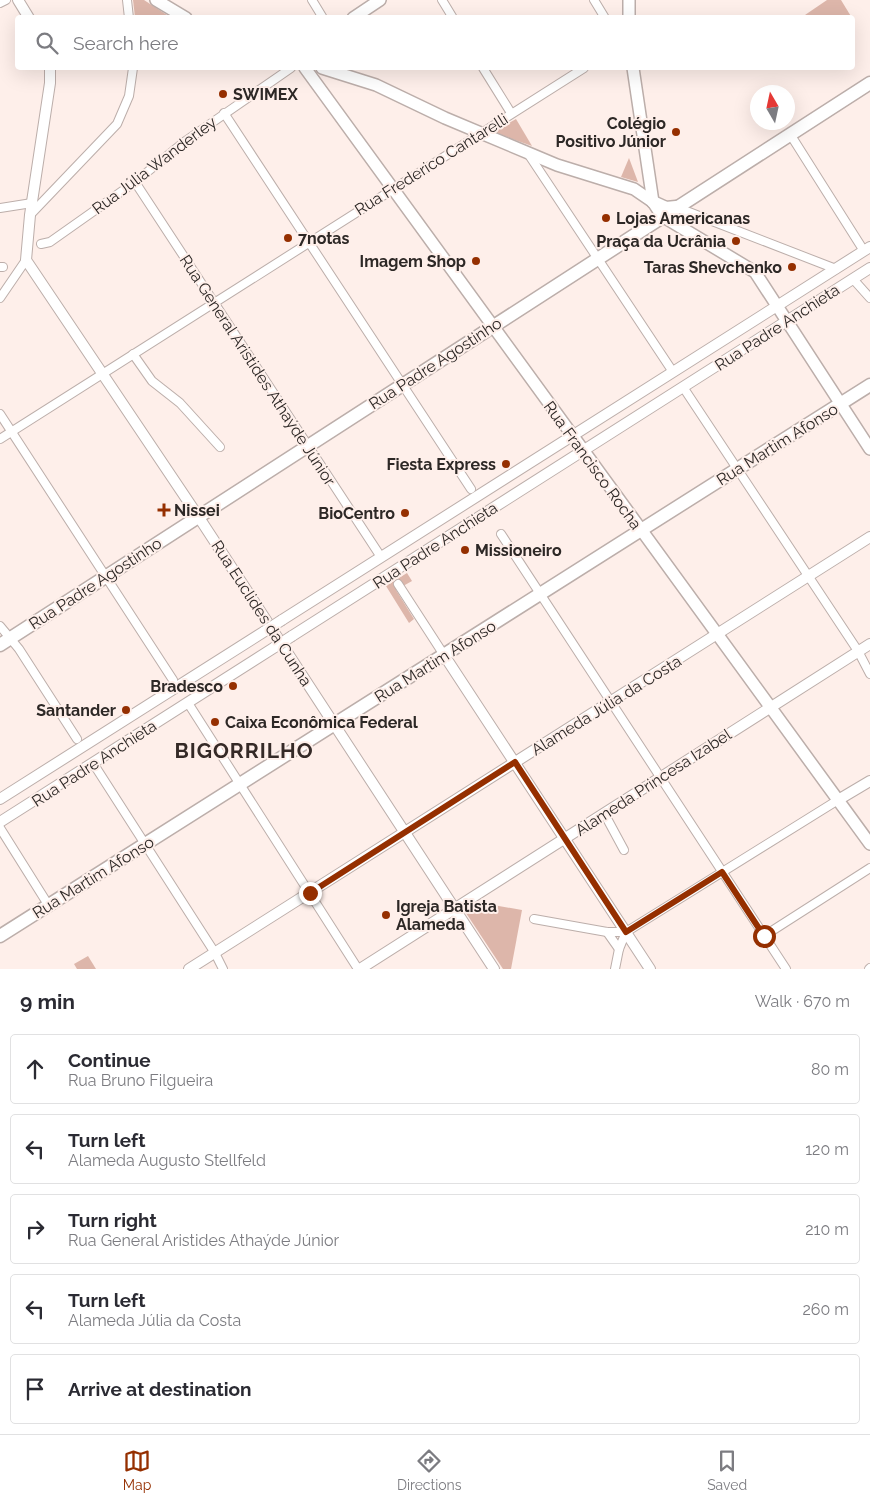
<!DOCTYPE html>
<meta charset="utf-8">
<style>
:root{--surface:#fff;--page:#f2f2f3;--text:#2b2b33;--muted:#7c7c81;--line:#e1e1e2;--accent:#952f00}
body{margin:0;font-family:Raleway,sans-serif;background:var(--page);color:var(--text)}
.compass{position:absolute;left:750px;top:85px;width:45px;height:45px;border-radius:50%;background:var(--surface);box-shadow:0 5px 20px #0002;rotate:351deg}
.stop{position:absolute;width:15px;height:15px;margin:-11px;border:4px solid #952f00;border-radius:50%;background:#fff}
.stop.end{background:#952f00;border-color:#fff;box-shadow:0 1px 5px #0008}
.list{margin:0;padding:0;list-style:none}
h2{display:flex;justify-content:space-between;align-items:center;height:65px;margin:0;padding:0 20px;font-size:21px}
h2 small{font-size:16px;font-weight:400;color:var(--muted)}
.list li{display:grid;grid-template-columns:32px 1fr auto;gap:15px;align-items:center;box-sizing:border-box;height:70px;margin:0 10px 10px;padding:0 10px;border:1px solid var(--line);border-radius:5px}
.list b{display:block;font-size:19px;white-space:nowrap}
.list p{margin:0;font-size:16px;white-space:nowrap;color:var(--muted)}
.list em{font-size:16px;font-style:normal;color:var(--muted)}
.icon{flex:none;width:28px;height:28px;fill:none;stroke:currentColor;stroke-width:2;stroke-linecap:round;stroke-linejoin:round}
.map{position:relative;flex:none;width:870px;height:969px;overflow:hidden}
.search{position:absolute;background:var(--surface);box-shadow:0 5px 20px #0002;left:15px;right:15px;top:15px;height:55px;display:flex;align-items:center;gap:12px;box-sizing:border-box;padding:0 18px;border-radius:5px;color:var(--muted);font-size:19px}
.sheet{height:465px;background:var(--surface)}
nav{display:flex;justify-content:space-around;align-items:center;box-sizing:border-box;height:70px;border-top:1px solid var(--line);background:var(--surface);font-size:14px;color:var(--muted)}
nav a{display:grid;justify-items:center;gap:2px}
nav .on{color:var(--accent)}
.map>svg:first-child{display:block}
.green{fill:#ddb6aa}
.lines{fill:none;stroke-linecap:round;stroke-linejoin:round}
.minor-casing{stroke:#bcaeaa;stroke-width:10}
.tertiary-casing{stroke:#bcaeaa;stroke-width:12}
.secondary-casing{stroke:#bcaeaa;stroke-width:14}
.primary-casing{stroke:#bcaeaa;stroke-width:15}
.minor{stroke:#fff;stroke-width:8}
.tertiary{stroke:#fff;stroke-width:10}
.secondary{stroke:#fff;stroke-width:11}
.primary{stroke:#fff;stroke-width:12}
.tertiary-bridge-casing{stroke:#bcaeaa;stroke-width:12;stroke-linecap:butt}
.tertiary-bridge{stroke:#fff;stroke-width:10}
.route{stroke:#952f00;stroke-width:6}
.poi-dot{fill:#952f00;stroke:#feefea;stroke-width:2}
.labels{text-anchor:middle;stroke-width:4;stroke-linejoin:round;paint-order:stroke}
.poi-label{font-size:16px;font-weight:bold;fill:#2d2826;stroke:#feefea;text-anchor:end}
.street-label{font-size:16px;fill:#2d2826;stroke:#feefea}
.district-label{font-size:21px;font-weight:bold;letter-spacing:1px;fill:#352a27;stroke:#feefea}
</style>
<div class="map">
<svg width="870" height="969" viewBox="0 0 870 969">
<rect width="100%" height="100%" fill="#feefea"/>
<g class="green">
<polygon points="133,0 144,0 170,17 135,17"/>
<polygon points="827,0 841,0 852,18 807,17 805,15"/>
<polygon points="516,119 532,146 493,132"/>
<polygon points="629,158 638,182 621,177"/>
<polygon points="407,573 412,581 396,590 414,619 409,623 386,586"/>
<polygon points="476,902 522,910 511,969 503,969 464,910"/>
<polygon points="88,956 96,969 77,969 74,964"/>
</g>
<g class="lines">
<defs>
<g id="minor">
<polyline points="127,0 129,18"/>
<polyline points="312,0 323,18"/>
<polyline points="442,0 453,18"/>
<polyline points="594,0 605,18"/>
<polyline points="0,3 6,0"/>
<polyline points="483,68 511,113"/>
<polyline points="224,113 471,489"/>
<polyline points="790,134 864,251"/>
<polyline points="529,155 673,372"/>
<polyline points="135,182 381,557"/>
<polyline points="676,207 836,269"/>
<polyline points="0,208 32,203"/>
<polyline points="30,215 117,124 129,96 133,68"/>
<polyline points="41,244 50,242 135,182 184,142 291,68"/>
<polyline points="0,267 3,267"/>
<polyline points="853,279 870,298"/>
<polyline points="0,298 26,260"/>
<polyline points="133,354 152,381 180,403 220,447"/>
<polyline points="683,387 858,651 870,674"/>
<polyline points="0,414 173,680"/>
<polyline points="0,439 584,68"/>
<polyline points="501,534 786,969"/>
<polyline points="398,584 444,655"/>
<polyline points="0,626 19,649 77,739"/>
<polyline points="188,703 358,969"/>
<polyline points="93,763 215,953 223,969"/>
<polyline points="604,813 624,850"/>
<polyline points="0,828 49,906"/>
<polyline points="534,919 607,932 626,932"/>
<polyline points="607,932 619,949"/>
<polyline points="626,932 838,800"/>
<polyline points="764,936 870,868"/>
<polyline points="615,969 619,949 626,932"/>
<polyline points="869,969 870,968"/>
</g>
<g id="tertiary">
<polyline points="18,0 29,18"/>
<polyline points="50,68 50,83 30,215 26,260 198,516 494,969"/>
<polyline points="282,620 870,247"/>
<polyline points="292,636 870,268"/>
<polyline points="444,655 650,969"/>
<polyline points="0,799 265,631"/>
<polyline points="838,800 870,781"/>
<polyline points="0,822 275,647"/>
<polyline points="189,969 870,537"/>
<polyline points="360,969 870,644"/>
</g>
<g id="secondary">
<polyline points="156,0 186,18"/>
<polyline points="629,0 629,18"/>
<polyline points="353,18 380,0"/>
<polyline points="305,68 870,844"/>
<polyline points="322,68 376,85 445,118 557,165 634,189 653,202"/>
<polyline points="633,68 653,202 662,216 755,272 870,449"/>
</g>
<g id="primary">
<polyline points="653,202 666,208 676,207"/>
<polyline points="0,645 870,83"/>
<polyline points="0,936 870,385"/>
</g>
</defs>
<use href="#minor" class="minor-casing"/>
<use href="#tertiary" class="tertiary-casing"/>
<use href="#secondary" class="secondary-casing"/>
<use href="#primary" class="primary-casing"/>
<use href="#minor" class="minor"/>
<use href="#tertiary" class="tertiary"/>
<use href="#secondary" class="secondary"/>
<use href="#primary" class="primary"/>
<defs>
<g id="tertiary-bridge">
<polyline points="265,631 282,620"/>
<polyline points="275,647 292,636"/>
</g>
</defs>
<use href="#tertiary-bridge" class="tertiary-bridge-casing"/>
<use href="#tertiary-bridge" class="tertiary-bridge"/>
</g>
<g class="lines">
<polyline class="route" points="310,893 515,762 626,932 722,872 764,936"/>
</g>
<g class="poi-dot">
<circle cx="223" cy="94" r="5"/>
<circle cx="676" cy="132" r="5"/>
<circle cx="606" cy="218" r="5"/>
<circle cx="288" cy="238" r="5"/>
<circle cx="736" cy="241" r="5"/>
<circle cx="476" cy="261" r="5"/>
<circle cx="792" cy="267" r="5"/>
<circle cx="506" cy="464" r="5"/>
<path d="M161.5 502.5h5v5h5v5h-5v5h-5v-5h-5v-5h5z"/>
<circle cx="405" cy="513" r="5"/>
<circle cx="465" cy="550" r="5"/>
<circle cx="233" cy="686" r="5"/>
<circle cx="126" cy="710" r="5"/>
<circle cx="215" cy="722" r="5"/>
<circle cx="386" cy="915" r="5"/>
</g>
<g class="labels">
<g class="poi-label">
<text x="233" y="100" text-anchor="start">SWIMEX</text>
<text x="666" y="129">Colégio<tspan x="666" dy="18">Positivo Júnior</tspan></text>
<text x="616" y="224" text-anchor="start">Lojas Americanas</text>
<text x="298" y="244" text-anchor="start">7notas</text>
<text x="726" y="247">Praça da Ucrânia</text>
<text x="466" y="267">Imagem Shop</text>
<text x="782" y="273">Taras Shevchenko</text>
<text x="496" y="470">Fiesta Express</text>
<text x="174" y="516" text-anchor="start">Nissei</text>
<text x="395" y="519">BioCentro</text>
<text x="475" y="556" text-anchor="start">Missioneiro</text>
<text x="223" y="692">Bradesco</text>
<text x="116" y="716">Santander</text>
<text x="225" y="728" text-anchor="start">Caixa Econômica Federal</text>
<text x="396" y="912" text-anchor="start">Igreja Batista<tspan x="396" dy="18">Alameda</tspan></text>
</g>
<g class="street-label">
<text transform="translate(431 164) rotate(-32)" y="6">Rua Frederico Cantarelli</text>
<text transform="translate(154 165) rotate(-37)" y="6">Rua Júlia Wanderley</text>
<text transform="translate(777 327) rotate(-33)" y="6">Rua Padre Anchieta</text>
<text transform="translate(435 363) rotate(-33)" y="6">Rua Padre Agostinho</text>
<text transform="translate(258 370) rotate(57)" y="6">Rua General Aristides Athaýde Júnior</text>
<text transform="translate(777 444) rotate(-32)" y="6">Rua Martim Afonso</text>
<text transform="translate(593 465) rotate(54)" y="6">Rua Francisco Rocha</text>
<text transform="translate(435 545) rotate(-33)" y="6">Rua Padre Anchieta</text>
<text transform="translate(95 583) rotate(-33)" y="6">Rua Padre Agostinho</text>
<text transform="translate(262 613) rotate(57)" y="6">Rua Euclides da Cunha</text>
<text transform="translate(435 661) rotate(-32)" y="6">Rua Martim Afonso</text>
<text transform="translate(606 705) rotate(-32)" y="6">Alameda Júlia da Costa</text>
<text transform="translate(94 763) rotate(-33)" y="6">Rua Padre Anchieta</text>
<text transform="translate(653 782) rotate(-33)" y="6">Alameda Princesa Izabel</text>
<text transform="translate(93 877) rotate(-32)" y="6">Rua Martim Afonso</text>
</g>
<g class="district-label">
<text x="244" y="758">BIGORRILHO</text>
</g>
</g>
</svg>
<svg class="compass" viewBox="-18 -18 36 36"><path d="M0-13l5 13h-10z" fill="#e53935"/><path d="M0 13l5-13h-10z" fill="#7c7c81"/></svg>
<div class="stop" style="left:764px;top:936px"></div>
<div class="stop end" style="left:310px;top:893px"></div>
<div class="search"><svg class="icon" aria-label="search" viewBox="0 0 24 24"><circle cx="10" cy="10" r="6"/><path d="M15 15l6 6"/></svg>Search here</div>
</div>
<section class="sheet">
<h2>9 min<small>Walk · 670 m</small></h2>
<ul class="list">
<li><svg class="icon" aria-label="ahead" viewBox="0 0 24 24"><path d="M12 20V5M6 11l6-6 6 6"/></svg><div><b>Continue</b><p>Rua Bruno Filgueira</p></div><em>80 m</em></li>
<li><svg class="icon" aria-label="left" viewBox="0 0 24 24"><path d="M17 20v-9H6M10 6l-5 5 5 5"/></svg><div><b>Turn left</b><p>Alameda Augusto Stellfeld</p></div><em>120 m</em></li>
<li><svg class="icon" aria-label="right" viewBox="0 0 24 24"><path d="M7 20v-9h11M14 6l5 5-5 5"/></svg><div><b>Turn right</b><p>Rua General Aristides Athaýde Júnior</p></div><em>210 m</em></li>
<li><svg class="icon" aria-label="left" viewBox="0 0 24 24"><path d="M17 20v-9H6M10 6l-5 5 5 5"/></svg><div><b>Turn left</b><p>Alameda Júlia da Costa</p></div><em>260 m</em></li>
<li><svg class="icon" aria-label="arrive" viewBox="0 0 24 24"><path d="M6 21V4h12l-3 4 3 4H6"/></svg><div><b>Arrive at destination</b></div></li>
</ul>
</section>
<nav>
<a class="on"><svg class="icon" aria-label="map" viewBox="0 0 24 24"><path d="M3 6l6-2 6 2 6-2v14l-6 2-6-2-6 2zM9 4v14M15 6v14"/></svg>Map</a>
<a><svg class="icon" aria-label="directions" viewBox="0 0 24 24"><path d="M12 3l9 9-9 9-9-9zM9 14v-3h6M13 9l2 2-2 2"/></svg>Directions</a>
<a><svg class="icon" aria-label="saved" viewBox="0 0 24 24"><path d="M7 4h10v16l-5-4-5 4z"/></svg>Saved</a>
</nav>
